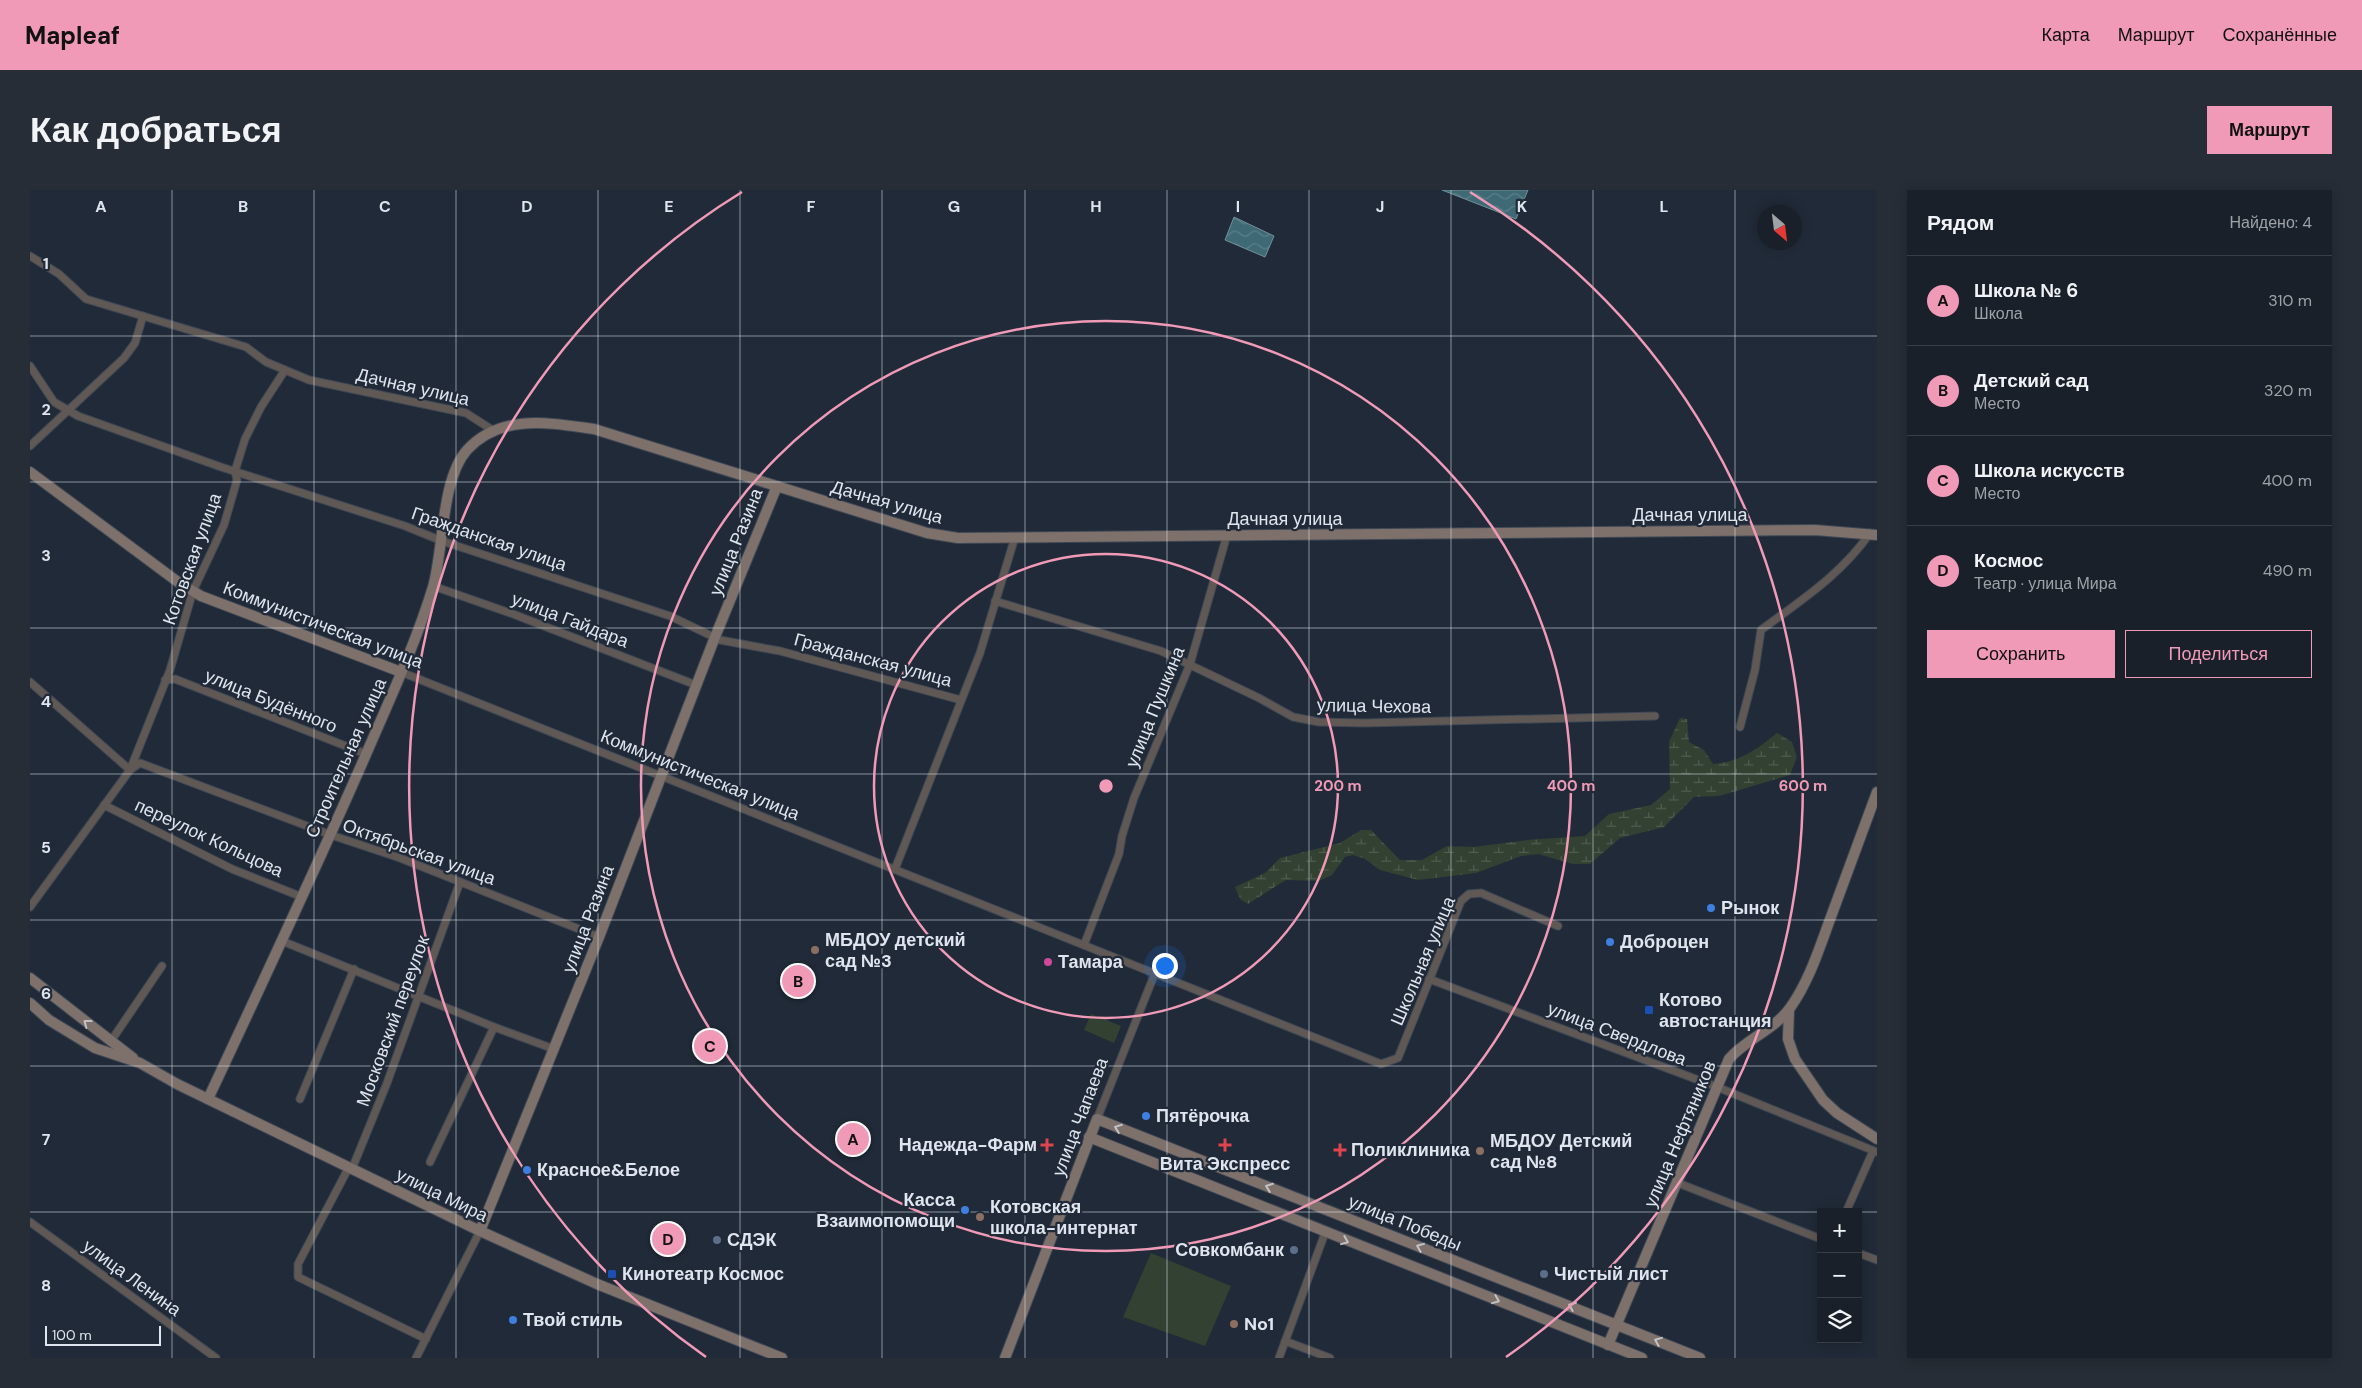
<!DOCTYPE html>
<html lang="ru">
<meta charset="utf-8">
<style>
:root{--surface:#19202a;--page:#262d36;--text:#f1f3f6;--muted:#9fa3a8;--line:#373e47;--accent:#f09ab7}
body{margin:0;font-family:"DM Sans",sans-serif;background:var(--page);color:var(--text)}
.controls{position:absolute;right:15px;bottom:15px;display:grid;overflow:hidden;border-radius:0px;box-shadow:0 2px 12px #0003}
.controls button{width:45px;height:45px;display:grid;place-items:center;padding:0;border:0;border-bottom:1px solid var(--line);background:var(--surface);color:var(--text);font:25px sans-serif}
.compass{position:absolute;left:1727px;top:15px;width:45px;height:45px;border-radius:50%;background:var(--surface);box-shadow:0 2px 12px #0003;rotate:152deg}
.scale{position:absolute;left:15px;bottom:12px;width:116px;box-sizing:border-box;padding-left:5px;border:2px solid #dfe5ee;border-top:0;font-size:14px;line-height:18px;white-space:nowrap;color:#dfe5ee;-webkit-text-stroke:4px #212a38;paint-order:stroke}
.you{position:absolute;left:1134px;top:775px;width:18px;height:18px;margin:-12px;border:4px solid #fff;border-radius:50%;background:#1a73e8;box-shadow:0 0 0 8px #1a73e833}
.badge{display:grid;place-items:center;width:32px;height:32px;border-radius:50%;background:var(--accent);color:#111;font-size:16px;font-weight:700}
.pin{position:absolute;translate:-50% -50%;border:2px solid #fff;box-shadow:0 1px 5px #0006}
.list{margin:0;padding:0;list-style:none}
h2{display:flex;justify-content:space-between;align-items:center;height:65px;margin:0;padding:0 20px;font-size:21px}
h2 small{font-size:16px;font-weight:400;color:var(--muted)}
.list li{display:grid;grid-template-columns:32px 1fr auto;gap:15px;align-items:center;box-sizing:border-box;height:90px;padding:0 20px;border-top:1px solid var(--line)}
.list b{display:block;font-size:19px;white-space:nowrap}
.list p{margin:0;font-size:16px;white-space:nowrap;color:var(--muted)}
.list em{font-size:16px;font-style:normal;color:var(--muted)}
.actions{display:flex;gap:10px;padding:15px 20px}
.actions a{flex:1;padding:11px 0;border:1px solid var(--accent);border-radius:0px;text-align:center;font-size:18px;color:var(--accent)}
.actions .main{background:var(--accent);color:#111}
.icon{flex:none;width:28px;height:28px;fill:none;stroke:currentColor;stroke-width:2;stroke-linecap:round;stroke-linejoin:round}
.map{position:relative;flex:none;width:1847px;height:1168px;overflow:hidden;border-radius:0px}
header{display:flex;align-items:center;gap:30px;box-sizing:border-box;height:70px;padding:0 25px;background:var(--accent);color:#111}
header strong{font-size:24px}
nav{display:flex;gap:28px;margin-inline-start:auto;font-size:18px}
.intro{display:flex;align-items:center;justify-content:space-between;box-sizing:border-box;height:120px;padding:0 30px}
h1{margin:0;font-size:35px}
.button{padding:12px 22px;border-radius:0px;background:var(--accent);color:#111;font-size:18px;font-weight:700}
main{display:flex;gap:30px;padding:0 30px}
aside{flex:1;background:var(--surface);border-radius:0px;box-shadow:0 2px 12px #0003}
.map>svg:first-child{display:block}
.wetland{fill:url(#wetland-marsh)}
.park{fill:#324131}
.water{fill:url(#water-waves);stroke:#6f8f99}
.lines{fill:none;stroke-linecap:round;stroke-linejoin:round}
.street-casing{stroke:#3f4855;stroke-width:9}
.secondary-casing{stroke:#3f4855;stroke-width:12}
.street{stroke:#605854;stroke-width:7}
.secondary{stroke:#7e716b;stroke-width:10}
.oneway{stroke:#c2c2c7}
.grid{fill:none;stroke:#dfe5ee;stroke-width:1;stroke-opacity:0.55}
.ring{fill:none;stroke:#f09ab7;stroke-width:2.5}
.shop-dot{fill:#3f7fe0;stroke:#212a38;stroke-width:2}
.education-dot{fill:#8d6e63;stroke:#212a38;stroke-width:2}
.hotel-dot{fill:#d1479c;stroke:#212a38;stroke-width:2}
.transit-dot{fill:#1a4fb4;stroke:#212a38;stroke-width:2}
.health-dot{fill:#e0444e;stroke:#212a38;stroke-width:2}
.service-dot{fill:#5c6f8a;stroke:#212a38;stroke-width:2}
.labels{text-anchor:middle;stroke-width:4.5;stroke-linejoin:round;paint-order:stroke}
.street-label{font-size:18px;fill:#dfe5ee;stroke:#212a38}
.poi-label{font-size:18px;font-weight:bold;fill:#dfe5ee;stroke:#212a38;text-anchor:start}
.grid-label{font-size:16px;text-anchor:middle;font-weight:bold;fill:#dfe5ee;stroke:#212a38;stroke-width:4.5;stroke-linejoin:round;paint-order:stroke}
.centre{fill:#f09ab7;stroke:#212a38;stroke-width:2.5}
.ring-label{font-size:15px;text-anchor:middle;font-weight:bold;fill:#f09ab7;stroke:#212a38;stroke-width:4.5;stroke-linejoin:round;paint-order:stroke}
</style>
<header>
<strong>Mapleaf</strong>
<nav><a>Карта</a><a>Маршрут</a><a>Сохранённые</a></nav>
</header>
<div class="intro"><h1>Как добраться</h1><a class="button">Маршрут</a></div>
<main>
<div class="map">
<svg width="1847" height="1168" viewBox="0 0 1847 1168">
<defs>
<pattern id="wetland-marsh" width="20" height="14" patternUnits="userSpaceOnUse" patternTransform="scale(1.25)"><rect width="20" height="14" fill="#324131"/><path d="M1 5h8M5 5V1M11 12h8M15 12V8" fill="none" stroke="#4f5c4f"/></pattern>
<pattern id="water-waves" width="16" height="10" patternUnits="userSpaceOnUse" patternTransform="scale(1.25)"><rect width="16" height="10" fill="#3f6a75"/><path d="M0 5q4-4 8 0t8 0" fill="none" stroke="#5a7f89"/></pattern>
</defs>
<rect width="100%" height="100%" fill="#212a38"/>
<path class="wetland" d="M1650,528l7,1 2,23 15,8 9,14c27,-2 44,-15 64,-31l15,9 5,15 -7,18 -71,21 -25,1 -30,30 -44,11 -30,26h-17l-35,-10 -17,2 -45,17 -58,7 -38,-10 -15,-11 -12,-4 -8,2 -13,18 -13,6 -33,-1 -38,24 -8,-5 -5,-12 30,-14 15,-15 60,-15 21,-13h10l29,30h22l25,-14 26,1 54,-7 58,-4 24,-22 42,-9 19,-16 -1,-47z"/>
<g class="park">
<polygon points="1061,824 1091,836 1084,853 1054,840"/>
<polygon points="1121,1063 1201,1096 1175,1156 1093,1127"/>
</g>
<g class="water">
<polygon points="1412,0 1498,0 1486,29"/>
<polygon points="1204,27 1244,46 1235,67 1195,50"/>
</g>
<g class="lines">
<defs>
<g id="street">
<polyline points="0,66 29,84 56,109 216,157 236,172 279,190 436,223 464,241"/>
<polyline points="0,176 24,212 48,226 191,277 375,336 412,351 640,426 690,450 750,461 931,510"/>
<polyline points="0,256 94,168 105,153 113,126"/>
<polyline points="403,396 483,424 666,495"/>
<polyline points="965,411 1131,461 1229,508 1263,527 1289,532 1334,533 1625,526"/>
<path d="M371,482c326,133 654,261 980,392l17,-6 63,-157 8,-7 12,-1 77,33"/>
<polyline points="135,490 145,489 336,564"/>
<polyline points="0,492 100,580 110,573 301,645 370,668 569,747"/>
<path d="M1710,537l15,-57 6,-40c39,-29 81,-56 109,-97"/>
<polyline points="74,615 202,679 272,707"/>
<polyline points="865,679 950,463 985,347"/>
<polyline points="0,717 100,580 140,480 163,401 194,335 207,290 205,281 215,249 231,217 255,180"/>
<polyline points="252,751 464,837 524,859"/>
<polyline points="1054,755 1089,664 1092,646 1104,608 1160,474 1197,345"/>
<polyline points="1399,789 1687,897 1847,962"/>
<polyline points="81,851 132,776"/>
<polyline points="270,909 324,779"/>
<polyline points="1067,929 1125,783"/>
<polyline points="400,972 464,837"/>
<polyline points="319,977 268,1074 268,1087 396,1149"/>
<polyline points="322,979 357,893 430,692"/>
<polyline points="1648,993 1791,1049"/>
<polyline points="1816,1022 1843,961"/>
<polyline points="0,1032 186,1168"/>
<polyline points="1828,1063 1847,1070"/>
<polyline points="1255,1151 1300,1168"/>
<polyline points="386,1168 450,1041"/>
<polyline points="1249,1168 1295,1043"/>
</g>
<g id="secondary">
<polyline points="0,282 148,392 171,406 371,482"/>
<polyline points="0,788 103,868"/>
<polyline points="0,813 19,830 65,858 110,873 147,894 450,1041 567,1094 752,1168"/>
<polyline points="1759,820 1758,849 1765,869 1793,910 1807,923 1847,949"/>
<path d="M178,909c53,-113 106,-226 156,-340 24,-56 51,-113 69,-172 11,-39 8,-108 34,-137 34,-37 83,-27 127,-21l333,104 31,5 857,-8 62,5"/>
<polyline points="1059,947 1612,1168"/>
<polyline points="450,1041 569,747 685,447 747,296"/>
<path d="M1578,1155l121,-286c17,-20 45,-29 61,-51 20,-28 30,-62 42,-94 15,-41 30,-81 45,-122"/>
<polyline points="975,1168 1067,929 1670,1168"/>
</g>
</defs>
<use href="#street" class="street-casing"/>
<use href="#secondary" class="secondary-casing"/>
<use href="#street" class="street"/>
<use href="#secondary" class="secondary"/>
</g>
<defs><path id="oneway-chevron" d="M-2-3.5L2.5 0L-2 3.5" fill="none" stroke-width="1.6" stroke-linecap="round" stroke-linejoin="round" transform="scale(1.25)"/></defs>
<g class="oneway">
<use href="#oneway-chevron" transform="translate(57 833) rotate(-143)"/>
<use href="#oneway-chevron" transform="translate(1088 938) rotate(-159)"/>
<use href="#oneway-chevron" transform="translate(1239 997) rotate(-159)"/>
<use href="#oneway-chevron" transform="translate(1315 1051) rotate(22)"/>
<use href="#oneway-chevron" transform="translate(1390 1057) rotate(-158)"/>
<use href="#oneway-chevron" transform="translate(1466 1110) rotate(22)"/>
<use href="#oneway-chevron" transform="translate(1542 1116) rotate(-158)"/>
<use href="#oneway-chevron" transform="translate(1628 1151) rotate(-158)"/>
</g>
<path class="grid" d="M142,0v1168M284,0v1168M426,0v1168M568,0v1168M710,0v1168M852,0v1168M995,0v1168M1137,0v1168M1279,0v1168M1421,0v1168M1563,0v1168M1705,0v1168M0,146h1847M0,292h1847M0,438h1847M0,584h1847M0,730h1847M0,876h1847M0,1022h1791M1828,1022h19"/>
<g class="ring">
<circle cx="1076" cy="596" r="232"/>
<circle cx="1076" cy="596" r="465"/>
<path d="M676 1167A697 697 0 0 1 712 2M1440 2A697 697 0 0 1 1476 1167"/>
</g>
<g class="shop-dot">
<circle cx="1681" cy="718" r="5"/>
<circle cx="1580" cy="752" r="5"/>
<circle cx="1116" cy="926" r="5"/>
<circle cx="497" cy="980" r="5"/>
<circle cx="935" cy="1020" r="5"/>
<circle cx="483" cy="1130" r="5"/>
</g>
<g class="education-dot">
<circle cx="785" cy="760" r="5"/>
<circle cx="1450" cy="961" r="5"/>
<circle cx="950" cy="1027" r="5"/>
<circle cx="1204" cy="1134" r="5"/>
</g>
<circle class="hotel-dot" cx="1018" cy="772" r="5"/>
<g class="transit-dot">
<rect x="1614" y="815" width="10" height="10" rx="2.5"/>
<rect x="577" y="1079" width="10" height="10" rx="2.5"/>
</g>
<g class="health-dot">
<path d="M1014.5 947.5h5v5h5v5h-5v5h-5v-5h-5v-5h5z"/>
<path d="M1192.5 947.5h5v5h5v5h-5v5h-5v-5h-5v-5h5z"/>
<path d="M1307.5 952.5h5v5h5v5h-5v5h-5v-5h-5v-5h5z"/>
</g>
<g class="service-dot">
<circle cx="687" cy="1050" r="5"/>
<circle cx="1264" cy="1060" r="5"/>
<circle cx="1514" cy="1084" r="5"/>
</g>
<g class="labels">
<g class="street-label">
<text transform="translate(383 197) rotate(13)" y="6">Дачная улица</text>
<text transform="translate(857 312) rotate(16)" y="6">Дачная улица</text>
<text x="1660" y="331">Дачная улица</text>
<text x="1255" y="335">Дачная улица</text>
<text transform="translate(459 349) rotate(19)" y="6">Гражданская улица</text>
<text transform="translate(706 352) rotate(-68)" y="6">улица Разина</text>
<text transform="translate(162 369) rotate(-70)" y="6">Котовская улица</text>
<text transform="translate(540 430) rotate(21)" y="6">улица Гайдара</text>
<text transform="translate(293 435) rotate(21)" y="6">Коммунистическая улица</text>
<text transform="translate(843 470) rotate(15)" y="6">Гражданская улица</text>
<text transform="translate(241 511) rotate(22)" y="6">улица Будённого</text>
<text transform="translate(1344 516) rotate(1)" y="6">улица Чехова</text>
<text transform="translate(1125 517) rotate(-68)" y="6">улица Пушкина</text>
<text transform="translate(316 568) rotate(-66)" y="6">Строительная улица</text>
<text transform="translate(670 585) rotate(22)" y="6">Коммунистическая улица</text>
<text transform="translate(179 648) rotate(25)" y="6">переулок Кольцова</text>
<text transform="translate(389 662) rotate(20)" y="6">Октябрьская улица</text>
<text transform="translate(558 729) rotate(-69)" y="6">улица Разина</text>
<text transform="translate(1393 771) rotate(-67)" y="6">Школьная улица</text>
<text transform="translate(363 831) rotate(-70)" y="6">Московский переулок</text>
<text transform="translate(1587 844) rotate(21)" y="6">улица Свердлова</text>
<text transform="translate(1050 927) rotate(-69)" y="6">улица Чапаева</text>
<text transform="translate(1650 944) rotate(-67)" y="6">улица Нефтяников</text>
<text transform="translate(412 1005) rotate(26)" y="6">улица Мира</text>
<text transform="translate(1375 1033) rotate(22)" y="6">улица Победы</text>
<text transform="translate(102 1088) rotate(36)" y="6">улица Ленина</text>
</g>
<g class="poi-label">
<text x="1691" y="724">Рынок</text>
<text x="795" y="756">МБДОУ детский<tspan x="795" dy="21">сад №3</tspan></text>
<text x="1590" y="758">Доброцен</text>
<text x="1028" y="778">Тамара</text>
<text x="1629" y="816">Котово<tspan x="1629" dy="21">автостанция</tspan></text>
<text x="1126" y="932">Пятёрочка</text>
<text x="1460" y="957">МБДОУ Детский<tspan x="1460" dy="21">сад №8</tspan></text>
<text x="1007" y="961" text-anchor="end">Надежда-Фарм</text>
<text x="1321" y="966">Поликлиника</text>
<text x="1195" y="980" text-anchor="middle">Вита Экспресс</text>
<text x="507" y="986">Красное&amp;Белое</text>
<text x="925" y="1016" text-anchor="end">Касса<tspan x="925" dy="21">Взаимопомощи</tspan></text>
<text x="960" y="1023">Котовская<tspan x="960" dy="21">школа-интернат</tspan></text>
<text x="697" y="1056">СДЭК</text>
<text x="1254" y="1066" text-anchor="end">Совкомбанк</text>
<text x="592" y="1090">Кинотеатр Космос</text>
<text x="1524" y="1090">Чистый лист</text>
<text x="493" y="1136">Твой стиль</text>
<text x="1214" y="1140">No1</text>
</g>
</g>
<g class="grid-label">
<text x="71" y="22">A</text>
<text x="213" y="22">B</text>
<text x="355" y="22">C</text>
<text x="497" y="22">D</text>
<text x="639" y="22">E</text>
<text x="781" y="22">F</text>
<text x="924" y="22">G</text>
<text x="1066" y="22">H</text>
<text x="1208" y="22">I</text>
<text x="1350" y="22">J</text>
<text x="1492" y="22">K</text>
<text x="1634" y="22">L</text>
<text x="16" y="79">1</text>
<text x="16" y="225">2</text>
<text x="16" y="371">3</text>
<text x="16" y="517">4</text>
<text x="16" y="663">5</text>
<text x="16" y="809">6</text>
<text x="16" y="955">7</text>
<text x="16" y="1101">8</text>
</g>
<circle cx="1076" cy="596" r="8" class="centre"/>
<g class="ring-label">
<text x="1308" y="601">200 m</text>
<text x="1541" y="601">400 m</text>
<text x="1773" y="601">600 m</text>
</g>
</svg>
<div class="controls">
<button>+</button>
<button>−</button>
<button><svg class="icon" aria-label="layers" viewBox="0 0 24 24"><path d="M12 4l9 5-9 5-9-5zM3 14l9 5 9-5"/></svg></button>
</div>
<svg class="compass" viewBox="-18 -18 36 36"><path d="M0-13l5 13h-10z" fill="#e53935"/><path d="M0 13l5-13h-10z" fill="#9fa3a8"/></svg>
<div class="scale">100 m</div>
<div class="you"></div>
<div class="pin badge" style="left:823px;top:949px">A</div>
<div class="pin badge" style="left:768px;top:791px">B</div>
<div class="pin badge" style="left:680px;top:856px">C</div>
<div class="pin badge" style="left:638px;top:1049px">D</div>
</div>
<aside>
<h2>Рядом<small>Найдено: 4</small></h2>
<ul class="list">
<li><span class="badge">A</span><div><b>Школа № 6</b><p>Школа</p></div><em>310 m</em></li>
<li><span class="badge">B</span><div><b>Детский сад</b><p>Место</p></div><em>320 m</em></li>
<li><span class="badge">C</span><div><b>Школа искусств</b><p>Место</p></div><em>400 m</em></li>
<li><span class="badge">D</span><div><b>Космос</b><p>Театр · улица Мира</p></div><em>490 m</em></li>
</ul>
<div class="actions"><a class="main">Сохранить</a><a>Поделиться</a></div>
</aside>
</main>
